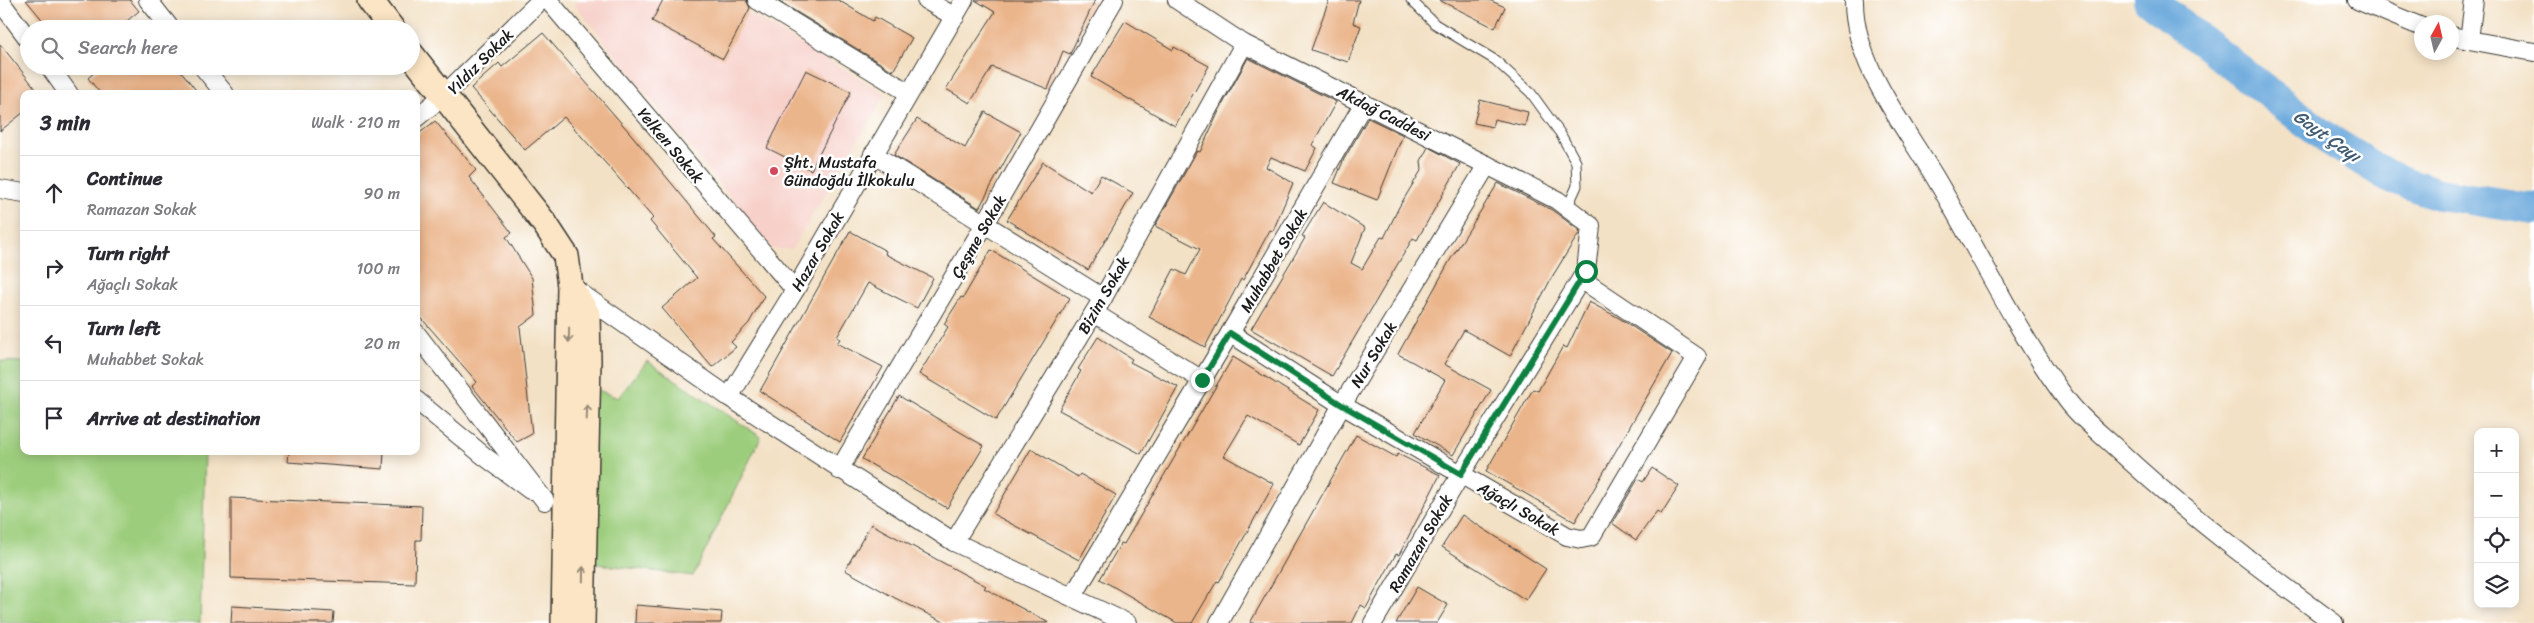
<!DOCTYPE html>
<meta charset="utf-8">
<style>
:root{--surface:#fff;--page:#f2f2f3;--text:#2b2b33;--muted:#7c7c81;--line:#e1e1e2}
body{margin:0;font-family:Sriracha,sans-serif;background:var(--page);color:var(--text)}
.controls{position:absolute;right:15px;bottom:15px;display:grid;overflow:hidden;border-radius:10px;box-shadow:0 2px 12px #0003}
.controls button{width:45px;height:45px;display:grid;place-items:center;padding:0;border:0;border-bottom:1px solid var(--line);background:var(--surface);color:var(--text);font:25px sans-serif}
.compass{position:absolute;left:2414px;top:15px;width:45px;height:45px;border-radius:50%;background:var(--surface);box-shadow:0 2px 12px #0003;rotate:8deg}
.stop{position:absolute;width:15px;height:15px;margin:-11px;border:4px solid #0b8043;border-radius:50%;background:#fff}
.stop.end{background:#0b8043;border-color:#fff;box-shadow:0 1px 5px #0008}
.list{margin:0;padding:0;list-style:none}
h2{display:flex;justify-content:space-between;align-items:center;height:65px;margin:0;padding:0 20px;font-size:21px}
h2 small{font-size:16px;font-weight:400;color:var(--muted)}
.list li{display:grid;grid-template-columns:32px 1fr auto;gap:15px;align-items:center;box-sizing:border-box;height:75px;padding:0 20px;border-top:1px solid var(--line)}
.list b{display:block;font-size:19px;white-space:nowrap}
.list p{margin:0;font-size:16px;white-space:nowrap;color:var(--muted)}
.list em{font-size:16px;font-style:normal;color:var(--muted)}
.icon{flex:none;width:28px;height:28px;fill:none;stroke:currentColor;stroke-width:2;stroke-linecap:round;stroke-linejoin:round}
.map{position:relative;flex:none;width:2534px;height:623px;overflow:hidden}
.search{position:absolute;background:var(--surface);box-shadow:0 2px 12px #0003;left:20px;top:20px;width:400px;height:55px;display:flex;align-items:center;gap:12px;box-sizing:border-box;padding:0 18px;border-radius:28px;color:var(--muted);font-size:19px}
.panel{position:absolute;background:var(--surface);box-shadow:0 2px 12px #0003;left:20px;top:90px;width:400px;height:365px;border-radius:10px}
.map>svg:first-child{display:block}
.built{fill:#f7d0c9}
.green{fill:#9ccd7c;stroke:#5c744c}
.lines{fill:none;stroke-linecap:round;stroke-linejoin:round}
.river{stroke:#6aa9dc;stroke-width:32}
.building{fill:#ebb58b}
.lane-casing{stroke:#3c3a35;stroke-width:11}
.street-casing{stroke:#3c3a35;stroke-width:20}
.secondary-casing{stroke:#3c3a35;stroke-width:28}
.lane{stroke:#fff;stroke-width:9}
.street{stroke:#fff;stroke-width:18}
.secondary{stroke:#fce5c4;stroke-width:25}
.oneway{stroke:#978b78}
.route{stroke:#0b8043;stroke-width:6}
.poi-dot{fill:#d1495b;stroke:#fff;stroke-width:2}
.labels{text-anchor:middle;stroke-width:5;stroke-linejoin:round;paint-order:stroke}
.street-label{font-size:16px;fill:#1c1c1c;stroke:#fff}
.poi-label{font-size:16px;fill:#1c1c1c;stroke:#fff;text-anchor:start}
.water-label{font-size:18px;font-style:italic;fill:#3f5b72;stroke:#fff}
</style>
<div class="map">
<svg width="2534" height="623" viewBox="0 0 2534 623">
<rect width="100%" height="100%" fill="#fff"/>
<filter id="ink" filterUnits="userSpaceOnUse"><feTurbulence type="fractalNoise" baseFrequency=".02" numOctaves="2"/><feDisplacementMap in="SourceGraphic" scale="10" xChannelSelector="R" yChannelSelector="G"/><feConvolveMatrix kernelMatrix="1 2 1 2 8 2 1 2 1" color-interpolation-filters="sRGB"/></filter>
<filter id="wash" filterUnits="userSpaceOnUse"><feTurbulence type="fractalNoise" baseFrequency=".0096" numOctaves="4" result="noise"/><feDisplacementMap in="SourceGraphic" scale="20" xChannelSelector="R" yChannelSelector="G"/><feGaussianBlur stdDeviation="1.12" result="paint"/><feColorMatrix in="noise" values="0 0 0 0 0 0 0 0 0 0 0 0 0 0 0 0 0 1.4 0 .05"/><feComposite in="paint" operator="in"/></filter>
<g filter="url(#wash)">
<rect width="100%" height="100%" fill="#f3e1c5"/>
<polygon class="built" points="578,0 726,0 886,94 792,249 772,249 575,5"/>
<g class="green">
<polygon points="0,361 24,362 24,451 205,451 200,623 0,623"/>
<polygon points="647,361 761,437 693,576 590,563 593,388 618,398"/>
</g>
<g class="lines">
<polyline class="river" points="2149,0 2328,139 2388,176 2438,194 2534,209"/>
</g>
<g id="blocks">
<g class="building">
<polygon points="26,0 130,0 139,11 117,29 50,29"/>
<polygon points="663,0 746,0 750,8 723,59 652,21"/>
<polygon points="777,0 838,0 873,21 875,17 912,38 893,71"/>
<polygon points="975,0 1095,0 1070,54 1063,51 1048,89 992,67 970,103 946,89 995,12"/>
<polygon points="1329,0 1359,0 1353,23 1361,26 1348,62 1311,50"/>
<polygon points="1439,0 1489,0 1505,7 1495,28"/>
<polygon points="1125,21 1173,50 1174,47 1209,66 1175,126 1091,77"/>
<polygon points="543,33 630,133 716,237 713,239 764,296 749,323 731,342 736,347 712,367 662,308 697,278 650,221 653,218 609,167 564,117 525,150 471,88 499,63 502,67"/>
<polygon points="0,44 40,94 24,94 24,112 0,131"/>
<polygon points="1248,58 1336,102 1312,145 1317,148 1305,171 1271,157 1266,167 1293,183 1273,231 1270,230 1243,280 1241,279 1205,347 1149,317 1174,269 1186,275 1200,249 1155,226 1197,151 1200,152 1219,111"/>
<polygon points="102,66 177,66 199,94 101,94 88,78"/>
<polygon points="806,70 851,92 811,170 767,148"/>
<polygon points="1480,100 1528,112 1525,126 1494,119 1492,127 1474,123"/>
<polygon points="985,112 1021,132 979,208 894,155 917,119 965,148"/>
<polygon points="1368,118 1403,135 1377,200 1334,183 1344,159"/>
<polygon points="435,121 476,170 469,177 512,233 506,237 532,278 536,315 520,327 532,434 517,442 472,386 477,382 416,312 416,136"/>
<polygon points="1428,147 1460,164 1417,240 1413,238 1332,376 1251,329 1305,238 1302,236 1323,202 1365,228 1351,263 1362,269 1381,237 1384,238 1399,207 1422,169 1421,161"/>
<polygon points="1043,162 1091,192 1101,175 1133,193 1088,270 1007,220"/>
<polygon points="1498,183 1552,210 1580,231 1579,233 1552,277 1510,356 1464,330 1444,364 1491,390 1453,455 1415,433 1445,380 1398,354 1449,262"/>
<polygon points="850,231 886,251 885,254 933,278 917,308 868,283 837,337 840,339 837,343 883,367 840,442 760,391"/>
<polygon points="991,250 1070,298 996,420 919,374 948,327 944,324 961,297 963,298"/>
<polygon points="1589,302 1619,318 1672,353 1575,522 1486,471 1533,389 1538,391 1563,346 1567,348"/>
<polygon points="1098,337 1132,359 1130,362 1178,387 1141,454 1059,410 1081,371 1078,369"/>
<polygon points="1233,357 1319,410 1299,445 1248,416 1224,456 1274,484 1219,582 1217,581 1192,623 1177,623 1100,579 1121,543 1124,544"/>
<polygon points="899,396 984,446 947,508 862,459"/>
<polygon points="1356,435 1396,457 1398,454 1440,475 1399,555 1396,554 1366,608 1361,605 1352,623 1250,623"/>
<polygon points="1031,449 1078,477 1080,474 1116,495 1079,560 993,514"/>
<polygon points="289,451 384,451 383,469 288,462"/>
<polygon points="1652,468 1679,486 1661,514 1657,511 1636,540 1612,523 1638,479 1643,482"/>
<polygon points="231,498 422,506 421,540 416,540 415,584 231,578"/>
<polygon points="1462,515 1546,569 1526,600 1442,547"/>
<polygon points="871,524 986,586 984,588 1049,623 946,623 895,598 845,570"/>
<polygon points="1417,587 1448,605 1437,623 1396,623"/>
<polygon points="636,605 722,612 721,623 635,623"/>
<polygon points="232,606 334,612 333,623 231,623"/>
</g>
</g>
</g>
<g filter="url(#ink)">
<use href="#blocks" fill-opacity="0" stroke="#3c3a35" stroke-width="1"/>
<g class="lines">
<defs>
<polyline id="lane" points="1411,0 1435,24 1495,60 1531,93 1560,133 1576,162 1577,186 1567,208"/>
<g id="street">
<polyline points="148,0 171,29"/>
<polyline points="548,0 795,290"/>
<polyline points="757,0 909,93"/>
<polyline points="926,0 955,17"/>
<polyline points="1177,0 1244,44 1557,200 1591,226 1586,271 1461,474 1373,623"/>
<path d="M1854,0c-1,61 48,123 79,174 45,75 82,156 134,226 13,18 33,33 49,48 68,64 143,120 218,175"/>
<polyline points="2357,0 2422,27"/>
<polyline points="2474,0 2469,40 2534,52"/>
<polyline points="0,1 29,40"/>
<polyline points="2452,36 2469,40"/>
<polyline points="49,66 69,94"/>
<polyline points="202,66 225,94"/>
<polyline points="416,118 443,96 541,0"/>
<polyline points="873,154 1103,298"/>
<polyline points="0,189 24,193"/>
<polyline points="576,290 729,397 954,542 1127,623"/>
<polyline points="1094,313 1202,380"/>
<polyline points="416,333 545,501"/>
<polyline points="1230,333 1342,405 1567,536 1581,539 1591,537 1697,357 1581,279"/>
<polyline points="729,397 795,290 964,0"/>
<polyline points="416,400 484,456 530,490"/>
<polyline points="839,470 985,224 1114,0"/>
<polyline points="954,542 1103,298 1244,44"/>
<polyline points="1073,596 1230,333 1364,103"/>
<polyline points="1219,623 1342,405 1487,165"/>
</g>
<g id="secondary">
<polyline points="370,0 392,29"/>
<polyline points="411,54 545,224 566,256 570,286 564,623"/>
<polyline points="570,286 587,314 588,361 582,623"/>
</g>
</defs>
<use href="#lane" class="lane-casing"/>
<use href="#street" class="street-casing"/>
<use href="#secondary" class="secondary-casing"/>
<use href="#lane" class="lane"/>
<use href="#street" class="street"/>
<use href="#secondary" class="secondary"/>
</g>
<defs><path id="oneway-shaft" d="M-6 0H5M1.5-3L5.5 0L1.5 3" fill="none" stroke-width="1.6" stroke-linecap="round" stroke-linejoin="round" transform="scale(1.25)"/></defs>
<g class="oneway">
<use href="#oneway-shaft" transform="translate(569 335) rotate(91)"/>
<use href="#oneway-shaft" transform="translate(587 412) rotate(-88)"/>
<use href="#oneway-shaft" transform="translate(583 574) rotate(-89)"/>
</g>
</g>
<g class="lines" filter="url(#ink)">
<polyline class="route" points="1202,380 1230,333 1342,405 1461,474 1586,271"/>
</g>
<circle class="poi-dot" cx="774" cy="171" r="5"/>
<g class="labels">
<g class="street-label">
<text transform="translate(480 61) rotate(-45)" y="6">Yıldız Sokak</text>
<text transform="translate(1384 113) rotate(27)" y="6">Akdağ Caddesi</text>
<text transform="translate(671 145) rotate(50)" y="6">Yelken Sokak</text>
<text transform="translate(978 236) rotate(-60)" y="6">Çeşme Sokak</text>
<text transform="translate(817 251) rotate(-60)" y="6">Hazar Sokak</text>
<text transform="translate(1273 260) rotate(-60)" y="6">Muhabbet Sokak</text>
<text transform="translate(1103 295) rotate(-60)" y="6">Bizim Sokak</text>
<text transform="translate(1373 354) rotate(-59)" y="6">Nur Sokak</text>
<text transform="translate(1519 508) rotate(30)" y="6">Ağaçlı Sokak</text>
<text transform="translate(1420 543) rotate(-60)" y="6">Ramazan Sokak</text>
</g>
<g class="poi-label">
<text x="784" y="168">Şht. Mustafa<tspan x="784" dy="18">Gündoğdu İlkokulu</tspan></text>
</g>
<g class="water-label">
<text transform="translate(2327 136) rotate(35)" y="6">Gayt Çayı</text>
</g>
</g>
</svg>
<div class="controls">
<button>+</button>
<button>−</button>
<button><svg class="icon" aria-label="locate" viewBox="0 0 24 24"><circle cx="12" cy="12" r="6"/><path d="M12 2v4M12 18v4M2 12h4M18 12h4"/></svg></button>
<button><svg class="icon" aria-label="layers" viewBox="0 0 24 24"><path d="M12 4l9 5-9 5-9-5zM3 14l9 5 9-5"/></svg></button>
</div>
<svg class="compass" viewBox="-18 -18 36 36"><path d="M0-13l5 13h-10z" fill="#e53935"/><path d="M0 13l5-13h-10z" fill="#7c7c81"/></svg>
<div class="stop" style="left:1586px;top:271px"></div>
<div class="stop end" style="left:1202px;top:380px"></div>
<div class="search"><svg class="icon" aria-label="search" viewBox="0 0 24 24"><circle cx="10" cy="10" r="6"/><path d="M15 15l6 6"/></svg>Search here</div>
<section class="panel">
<h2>3 min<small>Walk · 210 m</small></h2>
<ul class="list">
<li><svg class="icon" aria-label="ahead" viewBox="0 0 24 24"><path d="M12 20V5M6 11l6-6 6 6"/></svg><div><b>Continue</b><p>Ramazan Sokak</p></div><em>90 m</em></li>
<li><svg class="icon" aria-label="right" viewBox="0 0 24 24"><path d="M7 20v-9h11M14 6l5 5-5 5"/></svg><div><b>Turn right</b><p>Ağaçlı Sokak</p></div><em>100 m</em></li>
<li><svg class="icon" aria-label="left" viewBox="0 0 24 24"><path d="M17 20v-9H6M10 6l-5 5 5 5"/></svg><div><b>Turn left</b><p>Muhabbet Sokak</p></div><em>20 m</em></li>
<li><svg class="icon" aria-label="arrive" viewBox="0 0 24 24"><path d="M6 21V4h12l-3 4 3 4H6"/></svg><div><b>Arrive at destination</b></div></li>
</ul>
</section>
</div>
